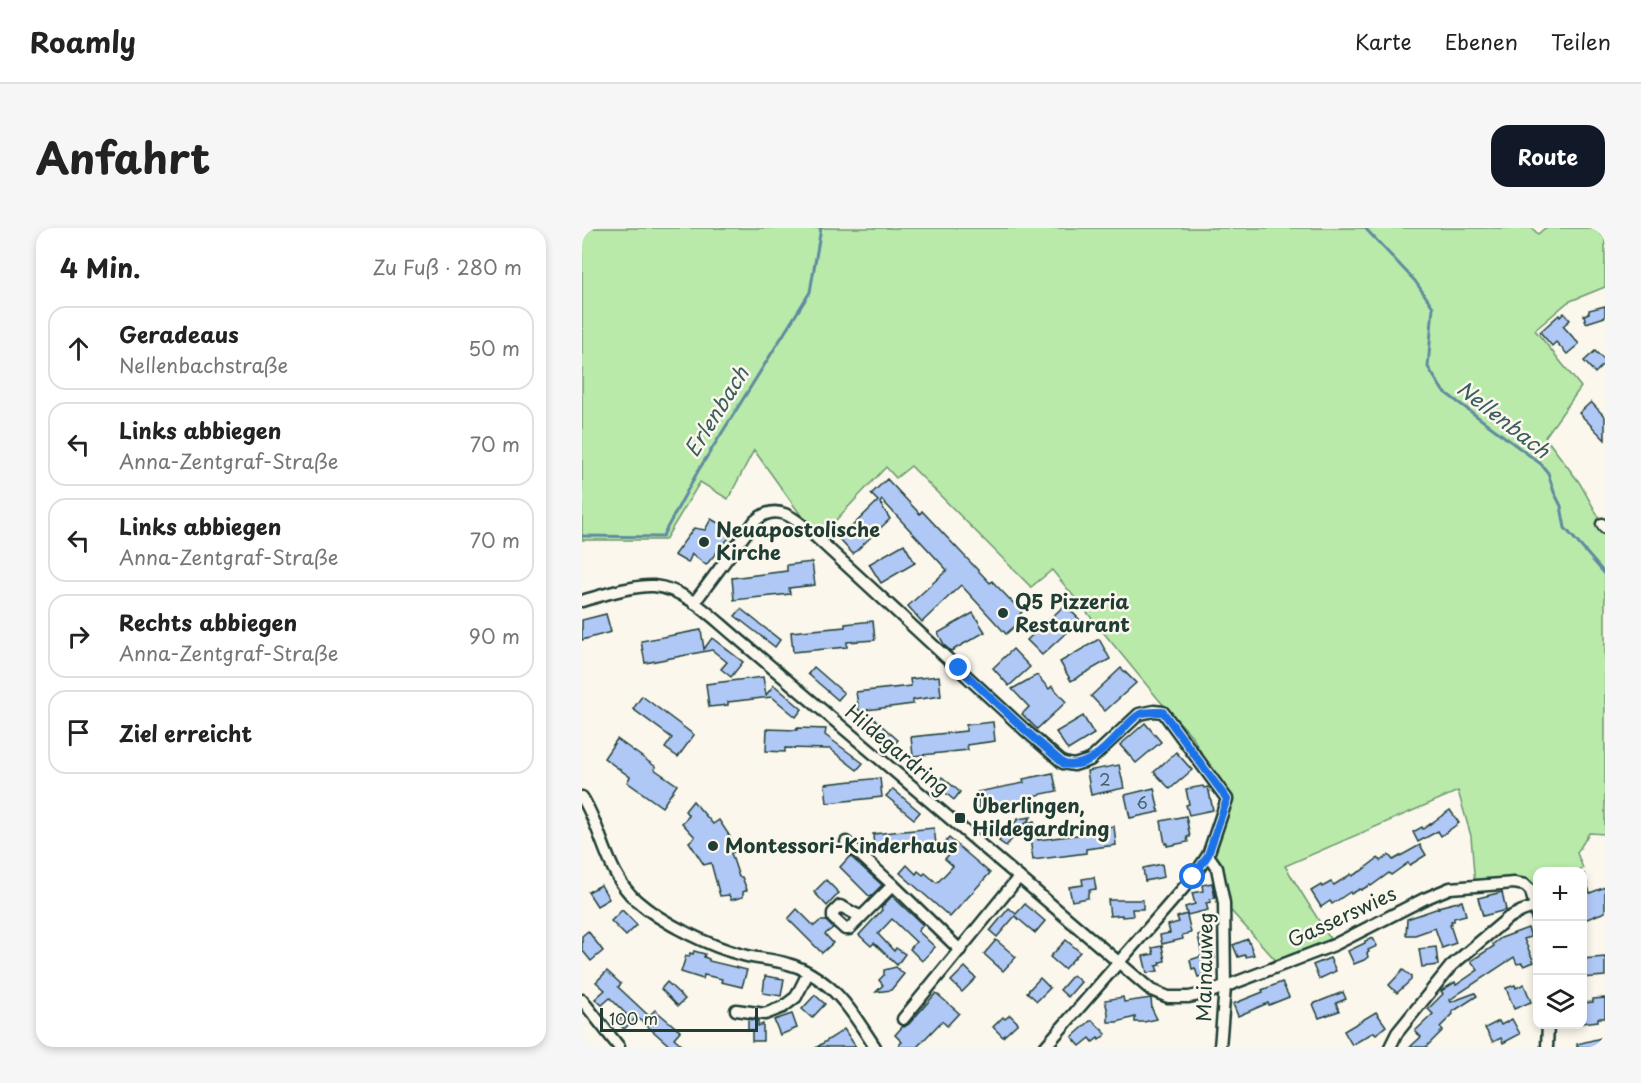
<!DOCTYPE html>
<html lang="de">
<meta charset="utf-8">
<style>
:root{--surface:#fff;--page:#f6f6f6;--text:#222;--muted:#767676;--line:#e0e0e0;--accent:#111827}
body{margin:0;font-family:"Playpen Sans",sans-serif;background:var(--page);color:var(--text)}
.controls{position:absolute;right:18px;bottom:18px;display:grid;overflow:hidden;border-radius:12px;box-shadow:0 3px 9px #0003}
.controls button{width:54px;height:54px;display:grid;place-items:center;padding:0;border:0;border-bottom:2px solid var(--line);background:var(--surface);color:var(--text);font:30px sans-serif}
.scale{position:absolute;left:18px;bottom:15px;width:158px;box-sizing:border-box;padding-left:6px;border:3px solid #1f3d34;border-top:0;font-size:16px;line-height:21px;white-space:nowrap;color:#1f3d34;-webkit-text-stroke:4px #fbf7ec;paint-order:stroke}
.stop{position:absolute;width:18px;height:18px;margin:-14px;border:4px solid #1a73e8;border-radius:50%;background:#fff}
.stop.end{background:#1a73e8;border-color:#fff;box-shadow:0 2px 6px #0008}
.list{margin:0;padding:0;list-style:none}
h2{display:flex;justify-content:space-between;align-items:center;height:78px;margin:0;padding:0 24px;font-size:26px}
h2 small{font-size:20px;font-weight:400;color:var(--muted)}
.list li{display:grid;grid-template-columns:39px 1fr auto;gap:18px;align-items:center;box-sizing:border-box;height:84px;margin:0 12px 12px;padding:0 12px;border:2px solid var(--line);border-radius:18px}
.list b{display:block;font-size:22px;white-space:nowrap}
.list p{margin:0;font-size:20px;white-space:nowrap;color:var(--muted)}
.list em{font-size:20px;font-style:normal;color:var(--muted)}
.icon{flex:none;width:33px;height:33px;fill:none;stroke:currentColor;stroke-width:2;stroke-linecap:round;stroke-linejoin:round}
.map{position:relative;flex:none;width:1023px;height:819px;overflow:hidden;border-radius:18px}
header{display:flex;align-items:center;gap:36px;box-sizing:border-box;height:84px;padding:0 30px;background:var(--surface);border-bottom:2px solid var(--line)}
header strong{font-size:28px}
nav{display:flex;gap:33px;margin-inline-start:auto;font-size:21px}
.intro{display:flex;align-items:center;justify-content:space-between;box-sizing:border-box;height:144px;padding:0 36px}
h1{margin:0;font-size:42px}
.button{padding:15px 27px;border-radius:18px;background:var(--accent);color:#fff;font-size:21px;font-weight:700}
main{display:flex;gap:36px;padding:0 36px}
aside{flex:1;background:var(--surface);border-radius:18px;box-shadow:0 3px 9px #0003}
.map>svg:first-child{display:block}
.green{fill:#b9eaaa;stroke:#6c946f;stroke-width:1.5}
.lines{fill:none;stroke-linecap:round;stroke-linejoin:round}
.stream{stroke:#608b9f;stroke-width:3}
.building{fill:#b0c8f6;stroke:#1f3d34;stroke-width:1.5}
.minor-casing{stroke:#1f3d34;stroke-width:15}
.minor{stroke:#fbf7ec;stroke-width:10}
.route{stroke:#1a73e8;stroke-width:8}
.poi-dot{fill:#1f3d34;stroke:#fbf7ec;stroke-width:2}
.labels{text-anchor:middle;stroke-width:5;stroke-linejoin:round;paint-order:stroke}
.number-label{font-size:16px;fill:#436064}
.poi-label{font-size:20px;font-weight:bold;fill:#1f3d34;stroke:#fbf7ec;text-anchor:start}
.street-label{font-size:20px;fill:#1f3d34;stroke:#fbf7ec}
.water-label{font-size:21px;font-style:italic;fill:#3a5e61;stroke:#fbf7ec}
</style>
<header>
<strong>Roamly</strong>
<nav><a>Karte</a><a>Ebenen</a><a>Teilen</a></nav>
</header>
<div class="intro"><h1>Anfahrt</h1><a class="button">Route</a></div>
<main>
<aside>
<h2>4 Min.<small>Zu Fuß · 280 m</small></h2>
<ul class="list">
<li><svg class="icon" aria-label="ahead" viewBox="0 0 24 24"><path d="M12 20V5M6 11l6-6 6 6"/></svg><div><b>Geradeaus</b><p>Nellenbachstraße</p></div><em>50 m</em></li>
<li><svg class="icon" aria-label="left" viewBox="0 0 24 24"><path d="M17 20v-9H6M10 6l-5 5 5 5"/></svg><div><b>Links abbiegen</b><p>Anna-Zentgraf-Straße</p></div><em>70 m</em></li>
<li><svg class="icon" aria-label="left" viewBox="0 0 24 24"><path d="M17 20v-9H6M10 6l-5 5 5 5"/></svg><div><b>Links abbiegen</b><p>Anna-Zentgraf-Straße</p></div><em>70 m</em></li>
<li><svg class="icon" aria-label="right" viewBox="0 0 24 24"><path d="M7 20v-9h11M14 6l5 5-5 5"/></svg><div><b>Rechts abbiegen</b><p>Anna-Zentgraf-Straße</p></div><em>90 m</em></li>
<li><svg class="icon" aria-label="arrive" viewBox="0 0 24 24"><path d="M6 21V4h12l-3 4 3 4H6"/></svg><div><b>Ziel erreicht</b></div></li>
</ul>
</aside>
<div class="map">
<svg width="1023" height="819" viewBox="0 0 1023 819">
<rect width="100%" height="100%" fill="#fbf7ec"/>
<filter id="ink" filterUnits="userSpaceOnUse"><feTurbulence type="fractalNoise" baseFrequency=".0167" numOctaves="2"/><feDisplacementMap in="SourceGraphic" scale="12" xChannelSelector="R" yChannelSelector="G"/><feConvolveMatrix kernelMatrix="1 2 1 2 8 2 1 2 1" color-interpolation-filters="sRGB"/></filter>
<g filter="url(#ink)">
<polygon class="green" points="0,0 950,0 956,6 963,0 1014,0 1023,10 1023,59 986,74 953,102 999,159 963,209 997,254 1023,300 1023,606 1007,605 995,625 1001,640 998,643 956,644 955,661 949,663 943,657 893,658 889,608 876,563 703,638 752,717 698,737 642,675 626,627 645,571 610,508 577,472 470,342 449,359 329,238 314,250 304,239 236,311 172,222 146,271 118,254 83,312 0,312"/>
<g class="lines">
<g class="stream">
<polyline points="783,0 833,53 851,79 846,139 861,163 959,236 966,245 972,264 979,278 983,300 1023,346"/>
<polyline points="0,308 80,309 116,243 228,64 239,0"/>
</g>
</g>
<g class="building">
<polygon points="1023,78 1023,89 1004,95 1002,87 1007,85 1007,82"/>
<polygon points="982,85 988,92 981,98 997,116 985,126 974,114 970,118 958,104 977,87 978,89"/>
<polygon points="1013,123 1023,133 1023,135 1013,145 1002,133"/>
<polygon points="1009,174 1023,189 1023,212 997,185"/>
<polygon points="305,251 338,286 340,283 408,355 410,353 440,384 437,387 441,391 424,406 379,357 340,394 326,378 365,342 300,272 298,275 308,291 271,326 257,311 296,273 289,266"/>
<polygon points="129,291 152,304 124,337 110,326 106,335 92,327 112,300 123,302"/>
<polygon points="322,316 333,335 299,355 287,336"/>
<polygon points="230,334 233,357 207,360 208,366 152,372 150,350 205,343 205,337"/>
<polygon points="483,377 498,392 460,427 445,412"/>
<polygon points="159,381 198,412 193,419 153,388"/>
<polygon points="391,385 403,404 369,423 363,418 356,405"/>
<polygon points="24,386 29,404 0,412 0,392"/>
<polygon points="291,393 293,412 265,414 265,419 211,424 209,404 263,399 263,396"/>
<polygon points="119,402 122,421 130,410 161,434 149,449 139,441 145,434 130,422 63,435 59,413"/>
<polygon points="517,411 528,431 489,453 478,434"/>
<polygon points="431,421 448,439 427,458 411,440"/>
<polygon points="232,439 262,465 256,472 226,446"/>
<polygon points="539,440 554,455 523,483 509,468"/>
<polygon points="455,447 467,461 470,458 484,474 455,501 440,486 447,479 430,461"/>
<polygon points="357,448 359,468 331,472 331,476 277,483 274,464 329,458 328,451"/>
<polygon points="181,449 184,467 192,457 220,481 214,489 190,469 146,474 146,477 127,479 124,456"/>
<polygon points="60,468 112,507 96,529 83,520 90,510 51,481"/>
<polygon points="501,488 512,506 486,522 474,504"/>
<polygon points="291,490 316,512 310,519 285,497"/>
<polygon points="411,494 413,513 385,517 386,522 331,528 329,509 384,503 384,497"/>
<polygon points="563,495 579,514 554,535 538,517"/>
<polygon points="215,500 244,501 243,507 281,535 275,542 248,521 203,520 203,524 184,523 185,501 215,502"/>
<polygon points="35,511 74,539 72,541 95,557 80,579 45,554 48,549 22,530"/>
<polygon points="594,524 610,542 588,561 572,544"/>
<polygon points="537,537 542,560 509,567 505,543"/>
<polygon points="471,545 475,563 445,569 446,573 398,583 395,564 442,555 441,551"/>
<polygon points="360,549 378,564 372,572 354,557"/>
<polygon points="298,550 300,569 245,575 243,556"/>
<polygon points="621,558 622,560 626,559 631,582 607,587 604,577 607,576 604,561"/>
<polygon points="572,560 577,584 548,590 543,567"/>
<polygon points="311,561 338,584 332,591 304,568"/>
<polygon points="111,573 131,596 137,592 149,610 155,623 149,625 157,649 160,649 165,662 161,664 161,669 149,672 147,667 138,668 129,635 122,637 107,614 113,609 100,595 107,588 103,583"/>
<polygon points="868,582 877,595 859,608 856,603 836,614 831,604 840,599 841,601"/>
<polygon points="604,588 608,609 605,609 606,614 585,618 585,615 583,616 579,593"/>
<polygon points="449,589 424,618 417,613 436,591"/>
<polygon points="452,593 456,612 502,606 501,602 532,598 534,617 504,621 504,625 451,632 446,595"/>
<polygon points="352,600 354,616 292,622 291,606"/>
<polygon points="367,610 408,645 368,689 318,645 325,637 334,646 336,643 341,647 343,645 355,655 371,638 363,631 369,624 361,617"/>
<polygon points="838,617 844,627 828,637 826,635 809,647 807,645 789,658 788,657 779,662 778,661 769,666 768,664 750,676 748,673 739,679 729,663 739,657 740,659 749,654 752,657 769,646 770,648 779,643 796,630 798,633 807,627 811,632"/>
<polygon points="268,628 300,657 288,669 258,639"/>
<polygon points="580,636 582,649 563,653 561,640"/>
<polygon points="1000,646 1002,646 1008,665 1023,659 1023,684 1000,693"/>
<polygon points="512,649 514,661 507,662 508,664 506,665 506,670 490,673 487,659 501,657 500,651"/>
<polygon points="244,652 257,665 245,678 232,664"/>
<polygon points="630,655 633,670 628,671 629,674 624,675 626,682 605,687 609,705 600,707 601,711 580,716 578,707 588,705 586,697 597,694 595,689 605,686 603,679 613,676 610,665 621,663 620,657"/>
<polygon points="19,657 27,671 15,678 6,664"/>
<polygon points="920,664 924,682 901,688 896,670"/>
<polygon points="310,668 341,697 336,703 353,719 340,733 328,721 334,714 310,691 296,706 312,723 314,720 323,726 315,737 292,715 289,718 277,707 300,682 299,680"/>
<polygon points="526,672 561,672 561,681 550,681 551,688 540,689 540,687 528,688"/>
<polygon points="880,673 884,687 872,690 872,693 869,693 870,696 868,697 874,715 860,720 853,700 833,707 824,707 825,691 857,680 856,679"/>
<polygon points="443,676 463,693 453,705 433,688 415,709 408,703 427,680 434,686"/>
<polygon points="215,681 232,698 238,693 244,693 251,700 243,706 251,715 240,725 206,691"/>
<polygon points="40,682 55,697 44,708 29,693"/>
<polygon points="946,700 949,709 942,711 952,734 942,738 940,735 935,736 932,729 879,764 868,772 869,774 893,765 895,768 870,784 871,786 858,799 861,802 844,819 828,819 839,809 833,803 851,786 846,781 861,766 859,763 873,754 874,757 896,742 889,733 912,718 911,716 919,710"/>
<polygon points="6,703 21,723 9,733 0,722 0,708"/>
<polygon points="626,704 633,730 630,731 632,739 624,741 625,747 616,749 613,740 610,741 608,732 620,728 616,707"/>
<polygon points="791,710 795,718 786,722 787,724 785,725 786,729 782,732 772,736 766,723 783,715 783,713"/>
<polygon points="666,711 672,727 664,729 663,727 656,729 651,717"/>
<polygon points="414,712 434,729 421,743 402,726"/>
<polygon points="484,712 498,724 482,741 468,729"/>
<polygon points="580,718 583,733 578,734 579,737 574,738 576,743 565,745 561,728 572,726 570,720"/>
<polygon points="854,719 856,737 840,739 837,721"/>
<polygon points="112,723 123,726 122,729 127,731 127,733 165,742 160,759 139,754 140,751 122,747 121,751 99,744 104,728 107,729 108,725 111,726"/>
<polygon points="1023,729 1023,748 1000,750 1000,731"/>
<polygon points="748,730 754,743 737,751 731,737"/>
<polygon points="314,739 322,746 309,762 294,764 301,757 297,752 302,747 302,742"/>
<polygon points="383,739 394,750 380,764 369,753"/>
<polygon points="821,742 829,748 829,752 815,765 807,757"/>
<polygon points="25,743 39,756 36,759 67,788 73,782 98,803 92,810 102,819 89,819 55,789 42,801 35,794 44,786 28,770 20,777 13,771 23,762 14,754"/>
<polygon points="491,747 499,754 486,769 478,762"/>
<polygon points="183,748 202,751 199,768 181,765"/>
<polygon points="458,750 468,760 455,773 445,764"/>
<polygon points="85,754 103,771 96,778 79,761"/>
<polygon points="700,754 707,769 687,777 686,775 656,788 651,776 681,764 680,762"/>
<polygon points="942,756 949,774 932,781 924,760 933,757 934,760"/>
<polygon points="761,764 764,771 754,775 757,783 737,790 731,776"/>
<polygon points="354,765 377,785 365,798 360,793 335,819 315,819 320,814 313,807 321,798 322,799 327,796"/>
<polygon points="233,767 243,776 230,790 220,781"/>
<polygon points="541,769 542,774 569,770 570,781 575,791 562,794 553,794 553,789 535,794 526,794 526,785 523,772"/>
<polygon points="1023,770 1023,790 1016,790 1016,793 1000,795 1000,775 1011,774 1011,771"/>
<polygon points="794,784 804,798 794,806 792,804 770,817 762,803"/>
<polygon points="210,786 215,800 198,807 192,792"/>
<polygon points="428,787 436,795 421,809 411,799 421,789 423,791"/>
<polygon points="166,791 176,793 176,798 181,796 181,813 170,813 170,802 166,802"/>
<polygon points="930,791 938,806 921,815 919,810 911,814 903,800 917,793 919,797"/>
<polygon points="508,793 511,793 524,806 517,812 516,810 511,814 508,810 498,818 490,809"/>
<polygon points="262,801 274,819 235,819 254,807"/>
<polygon points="1023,809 1023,819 995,819 995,816"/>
</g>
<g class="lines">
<defs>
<g id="minor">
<polyline points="1020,296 1023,300"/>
<path d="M0,373c21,-6 51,-16 72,-15 32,3 59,32 82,51l283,240 132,113 17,7h21l19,-4 126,-48 90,-46 26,-11 64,-5 11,2 6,6 7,28"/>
<path d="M112,375l61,-82c24,-22 45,2 63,18l207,191 38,33 11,2 16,-5 49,-46 15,-3 9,1 64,87 -19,56 -15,22 -148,170"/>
<path d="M0,569c21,33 24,77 55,104 25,22 74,46 106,54 14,4 30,4 45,9 13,3 29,13 40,22 19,16 33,40 47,61"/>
<polyline points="264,614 311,657"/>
<polyline points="626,627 635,640 642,675 643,759 638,819"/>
<path d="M279,688c-8,-2 -13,-7 -21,-10l-7,7v5l12,11h4l44,-44 67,65"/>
<polyline points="0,772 37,819"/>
<polyline points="154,782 183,786 201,779 214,769 226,745"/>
<polyline points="321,791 437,649"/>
<polyline points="808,819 815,805 869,738 926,690 940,683 952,679"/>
<polyline points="965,819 966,796"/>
</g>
</defs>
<use href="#minor" class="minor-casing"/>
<use href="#minor" class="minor"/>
</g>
</g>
<g class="lines" filter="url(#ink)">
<path class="route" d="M377,440l66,62 39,34c27,6 48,-24 65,-41 3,-3 7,-7 11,-9 7,-3 16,-2 23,-2l64,87 -19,56 -15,22"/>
</g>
<g class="poi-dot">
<circle cx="122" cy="314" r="6"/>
<circle cx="421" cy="385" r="6"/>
<rect x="372" y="584" width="12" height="12" rx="3"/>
<circle cx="131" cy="618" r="6"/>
</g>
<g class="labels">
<g class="number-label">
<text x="523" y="558">2</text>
<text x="560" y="581">6</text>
</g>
<g class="poi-label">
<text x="134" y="309">Neuapostolische<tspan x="134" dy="23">Kirche</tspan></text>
<text x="433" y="381">Q5 Pizzeria<tspan x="433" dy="23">Restaurant</tspan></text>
<text x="390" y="585">Überlingen,<tspan x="390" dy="23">Hildegardring</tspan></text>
<text x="143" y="625">Montessori-Kinderhaus</text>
</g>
<g class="street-label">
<text transform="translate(315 522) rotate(40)" y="7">Hildegardring</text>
<text transform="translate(760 689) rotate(-25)" y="7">Gasserswies</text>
<text transform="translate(623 739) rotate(-89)" y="7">Mainauweg</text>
</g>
<g class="water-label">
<text transform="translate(135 184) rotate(-58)" y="7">Erlenbach</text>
<text transform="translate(921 192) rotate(38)" y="7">Nellenbach</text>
</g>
</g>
</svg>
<div class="controls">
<button>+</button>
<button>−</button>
<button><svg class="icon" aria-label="layers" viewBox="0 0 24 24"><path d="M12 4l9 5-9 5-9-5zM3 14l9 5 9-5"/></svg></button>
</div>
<div class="scale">100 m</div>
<div class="stop" style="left:611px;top:649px"></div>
<div class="stop end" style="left:377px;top:440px"></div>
</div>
</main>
